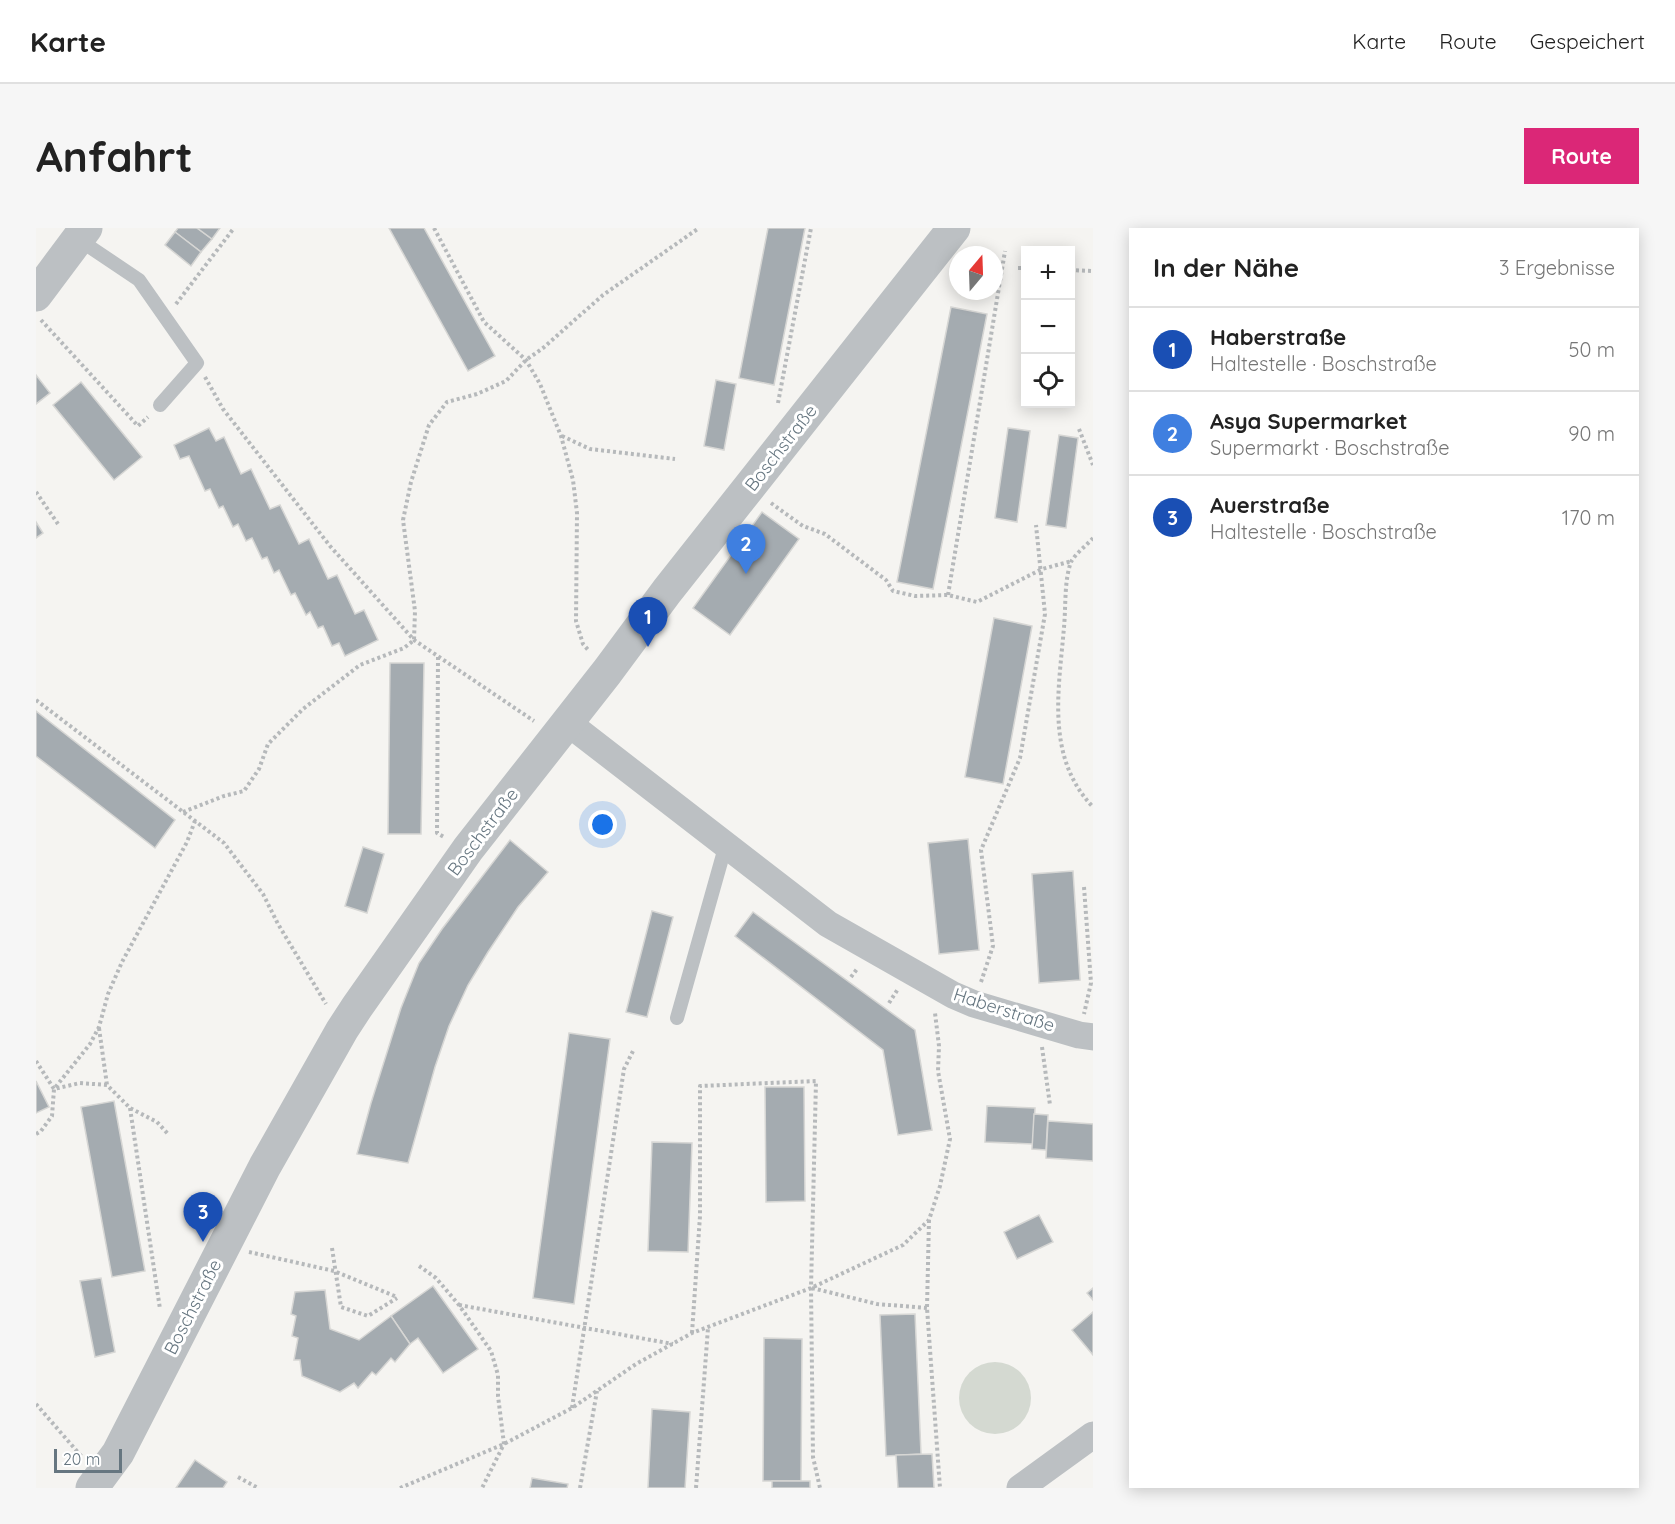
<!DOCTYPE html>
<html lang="de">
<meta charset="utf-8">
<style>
:root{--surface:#fff;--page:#f6f6f6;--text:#222;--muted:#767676;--line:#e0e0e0;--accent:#db2777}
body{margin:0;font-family:Quicksand,sans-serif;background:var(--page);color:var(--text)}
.controls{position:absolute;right:18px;top:18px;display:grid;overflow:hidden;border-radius:0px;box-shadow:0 3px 15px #0003}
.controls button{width:54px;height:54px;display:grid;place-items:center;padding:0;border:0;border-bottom:2px solid var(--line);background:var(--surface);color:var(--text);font:30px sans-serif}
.compass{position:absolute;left:913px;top:18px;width:54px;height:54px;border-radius:50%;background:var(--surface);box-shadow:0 3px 15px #0003;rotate:19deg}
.scale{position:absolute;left:18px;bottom:15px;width:68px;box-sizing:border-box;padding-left:6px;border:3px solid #667680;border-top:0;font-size:16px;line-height:21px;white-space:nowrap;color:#667680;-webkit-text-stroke:4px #fff;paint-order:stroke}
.you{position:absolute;left:567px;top:597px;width:21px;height:21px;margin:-15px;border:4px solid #fff;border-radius:50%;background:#1a73e8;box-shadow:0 0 0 9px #1a73e833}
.badge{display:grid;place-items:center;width:39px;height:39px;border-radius:50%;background:var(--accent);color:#fff;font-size:20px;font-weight:700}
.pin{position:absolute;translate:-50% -50px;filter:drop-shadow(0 2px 3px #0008)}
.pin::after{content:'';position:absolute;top:32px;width:21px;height:18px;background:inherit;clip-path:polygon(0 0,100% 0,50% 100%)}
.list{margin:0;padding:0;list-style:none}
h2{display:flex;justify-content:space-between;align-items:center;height:78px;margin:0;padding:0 24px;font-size:26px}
h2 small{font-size:20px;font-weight:400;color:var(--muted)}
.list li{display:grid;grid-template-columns:39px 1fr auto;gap:18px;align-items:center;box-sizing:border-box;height:84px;padding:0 24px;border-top:2px solid var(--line)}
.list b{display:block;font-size:22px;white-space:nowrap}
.list p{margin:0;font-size:20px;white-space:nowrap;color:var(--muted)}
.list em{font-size:20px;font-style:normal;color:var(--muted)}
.icon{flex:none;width:33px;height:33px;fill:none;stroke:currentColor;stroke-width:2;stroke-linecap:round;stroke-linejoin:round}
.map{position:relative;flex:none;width:1057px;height:1260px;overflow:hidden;border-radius:0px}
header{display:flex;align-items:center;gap:36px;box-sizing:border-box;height:84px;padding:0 30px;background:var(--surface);border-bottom:2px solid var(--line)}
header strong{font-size:28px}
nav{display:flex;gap:33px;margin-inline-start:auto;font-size:21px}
.intro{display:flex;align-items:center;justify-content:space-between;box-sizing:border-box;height:144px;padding:0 36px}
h1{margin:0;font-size:42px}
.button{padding:15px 27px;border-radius:0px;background:var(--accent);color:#fff;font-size:21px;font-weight:700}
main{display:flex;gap:36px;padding:0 36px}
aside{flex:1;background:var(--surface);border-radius:0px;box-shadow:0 3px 15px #0003}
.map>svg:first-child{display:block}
.green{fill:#d4d9d1}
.building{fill:#a4abb0;stroke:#d6d6d4;stroke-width:1.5}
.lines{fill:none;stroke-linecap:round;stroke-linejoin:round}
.path{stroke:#b6b9bb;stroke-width:4;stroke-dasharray:3 3;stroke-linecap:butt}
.service{stroke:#bcc0c3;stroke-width:14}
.minor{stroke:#bcc0c3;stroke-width:27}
.tertiary{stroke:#bcc0c3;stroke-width:33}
.labels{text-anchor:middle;stroke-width:6;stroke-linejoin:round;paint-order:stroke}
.street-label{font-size:18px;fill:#667680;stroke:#fff}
</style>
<header>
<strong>Karte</strong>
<nav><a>Karte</a><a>Route</a><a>Gespeichert</a></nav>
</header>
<div class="intro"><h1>Anfahrt</h1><a class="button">Route</a></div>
<main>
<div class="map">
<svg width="1057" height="1260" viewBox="0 0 1057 1260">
<rect width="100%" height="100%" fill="#f5f4f1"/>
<circle class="green" cx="959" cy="1170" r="36"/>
<g class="building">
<polygon points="142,0 161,0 176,11 165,24 139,4"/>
<polygon points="161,0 184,0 176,11"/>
<polygon points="353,0 388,0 459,128 432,143"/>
<polygon points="732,0 769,0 738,157 703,150"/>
<polygon points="139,4 165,24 155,38 129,17"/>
<polygon points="915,79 951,86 897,361 861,354"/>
<polygon points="0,147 14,165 0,176"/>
<polygon points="680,152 700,156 688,222 668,218"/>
<polygon points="45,154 106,229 78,252 17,177"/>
<polygon points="173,200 180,213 188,209 205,246 215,241 234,281 244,277 263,316 273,311 292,351 301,347 319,386 328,382 342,412 309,428 303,415 296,418 287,398 282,400 274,384 270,387 259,365 255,367 243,342 238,345 231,329 226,331 216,310 210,313 202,296 197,299 187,278 183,280 174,261 169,263 153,228 144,231 138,217"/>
<polygon points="972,200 994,203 981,294 959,290"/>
<polygon points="1023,207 1042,210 1030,300 1010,297"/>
<polygon points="726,284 763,311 694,407 657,380"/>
<polygon points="0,294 7,305 0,310"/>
<polygon points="958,390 996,398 967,556 929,549"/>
<polygon points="354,435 388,435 385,606 352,606"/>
<polygon points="0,483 139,592 119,620 0,528"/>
<polygon points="932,611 943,722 903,726 892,615"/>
<polygon points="474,612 512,644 482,679 452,724 432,757 413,798 399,839 372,935 321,926 335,875 365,780 383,735 406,701"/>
<polygon points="327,619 348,626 331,685 309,678"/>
<polygon points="1037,643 1044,752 1003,755 996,646"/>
<polygon points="616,683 637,689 611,789 590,784"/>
<polygon points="717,684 879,802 896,902 862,907 847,822 699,708"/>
<polygon points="533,805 574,811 538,1076 497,1070"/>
<polygon points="0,853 13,879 0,885"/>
<polygon points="729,859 768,859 769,973 730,974"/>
<polygon points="78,873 109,1043 76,1049 45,879"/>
<polygon points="951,878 999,880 997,916 949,914"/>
<polygon points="998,886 1012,887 1010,922 996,921"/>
<polygon points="1012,893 1057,896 1057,933 1010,930"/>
<polygon points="616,914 656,915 652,1024 612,1023"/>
<polygon points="1003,987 1017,1014 981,1031 968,1004"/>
<polygon points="65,1050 79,1124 59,1129 44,1053"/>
<polygon points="397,1058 442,1121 407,1145 382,1110 374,1116 355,1088"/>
<polygon points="1057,1060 1057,1072 1051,1065"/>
<polygon points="289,1062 294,1101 323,1112 355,1088 374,1116 359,1134 355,1130 340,1147 336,1144 322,1160 318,1155 304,1164 266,1148 264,1132 258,1132 262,1110 256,1108 260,1088 255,1086 259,1064"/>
<polygon points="1057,1084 1057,1127 1036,1102"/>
<polygon points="879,1086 885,1226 850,1228 844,1087"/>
<polygon points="728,1110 766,1111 765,1253 727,1253"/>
<polygon points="616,1181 654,1184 649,1260 612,1260"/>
<polygon points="896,1226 898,1260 862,1260 860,1227"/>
<polygon points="159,1232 191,1254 187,1260 140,1260"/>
<polygon points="496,1250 532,1256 531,1260 494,1260"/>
<rect x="736" y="1253" width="38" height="7"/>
</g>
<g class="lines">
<g class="path">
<polyline points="398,0 448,94 490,132 504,156 525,208 537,252 541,285 540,393 547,416 553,423"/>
<polyline points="982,40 990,40"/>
<polyline points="1034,42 1057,43"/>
<polyline points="140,76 198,0"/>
<polyline points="5,92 102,198 112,189"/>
<polyline points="169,149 187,181 294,318 378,412 498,493"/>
<polyline points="742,175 775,0"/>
<polyline points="1043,201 1057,237"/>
<polyline points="526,208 554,221 639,231"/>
<polyline points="0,264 22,296"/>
<polyline points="735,275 767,298 789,306 850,352 857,363 879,368 912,367 941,374 1006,341 1036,333"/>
<path d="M1057,310c-6,7 -18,16 -22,24 -7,19 -5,44 -7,65 -5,62 -19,130 29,180"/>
<polyline points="912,367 969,23"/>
<polyline points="402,429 401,605 408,609"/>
<polyline points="0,472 188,615 227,666 242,696 290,776"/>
<polyline points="147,584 188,568 208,563 223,541 232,516 267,481 324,437 368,420 378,412 379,383 367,292 375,254 393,197 411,174 441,166 470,153 490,132 507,120 567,67 663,0"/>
<polyline points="1048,659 1055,755 1048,786"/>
<polyline points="815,749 821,741"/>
<polyline points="945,754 957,718 945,622 984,530 1009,386 1000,297"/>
<polyline points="853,775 862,761"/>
<polyline points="63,800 71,857"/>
<polyline points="1006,819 1014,877"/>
<polyline points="0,833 18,861 44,855 71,857 94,880 121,894 133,907"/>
<polyline points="94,880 124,1081"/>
<polyline points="0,906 5,903 16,888 18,861 54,816 63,799 72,766 86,734 151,614 159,593"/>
<polyline points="893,992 891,1080 904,1260"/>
<polyline points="296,1020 305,1079 332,1088 361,1070"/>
<polyline points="213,1024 298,1043 361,1069"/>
<polyline points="383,1038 400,1050 423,1077 455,1123 462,1147 462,1168 468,1216 446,1260"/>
<polyline points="776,1060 841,1076 891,1080"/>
<polyline points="423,1077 637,1116"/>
<polyline points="656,1105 664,988 664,858 780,853 775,1060 777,1229 784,1260"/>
<polyline points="0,1176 46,1229"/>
<polyline points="536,1180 588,841 597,823"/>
<polyline points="202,1249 222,1260"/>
<polyline points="364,1260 468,1216 536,1180 600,1136 656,1105 775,1060 867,1017 893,992 904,958 914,911 902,843 903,818 899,785"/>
<polyline points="544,1260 561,1163"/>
<polyline points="660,1260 672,1100"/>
</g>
<g class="service">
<polyline points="42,11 103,52 161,135 124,177"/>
<polyline points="641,790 690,616"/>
</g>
<g class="minor">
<polyline points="532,495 792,696 917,767 938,776 1043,807 1057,809"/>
<polyline points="984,1260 1057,1207"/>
</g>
<g class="tertiary">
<polyline points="0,67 50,0"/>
<polyline points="56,1260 82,1225 229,938 306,802 321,779 432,621 571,444 631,363 918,0"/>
</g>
</g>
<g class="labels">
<g class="street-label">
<text transform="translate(745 220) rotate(-52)" y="6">Boschstraße</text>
<text transform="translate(447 604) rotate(-53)" y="6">Boschstraße</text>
<text transform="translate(968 782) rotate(18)" y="6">Haberstraße</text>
<text transform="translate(157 1079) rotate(-63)" y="6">Boschstraße</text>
</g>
</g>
</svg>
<div class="controls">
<button>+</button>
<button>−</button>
<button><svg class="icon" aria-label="locate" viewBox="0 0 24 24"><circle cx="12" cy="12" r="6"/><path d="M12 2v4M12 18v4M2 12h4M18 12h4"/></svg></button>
</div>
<svg class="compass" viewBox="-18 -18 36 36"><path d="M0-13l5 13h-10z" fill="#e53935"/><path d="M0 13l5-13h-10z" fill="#767676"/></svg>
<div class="scale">20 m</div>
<div class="you"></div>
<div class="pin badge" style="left:612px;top:419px;background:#1a4fb4">1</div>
<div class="pin badge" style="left:710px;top:346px;background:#3f7fe0">2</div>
<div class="pin badge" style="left:167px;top:1014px;background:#1a4fb4">3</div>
</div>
<aside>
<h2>In der Nähe<small>3 Ergebnisse</small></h2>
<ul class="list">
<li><span class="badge" style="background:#1a4fb4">1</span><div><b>Haberstraße</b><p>Haltestelle · Boschstraße</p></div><em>50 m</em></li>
<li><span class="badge" style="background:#3f7fe0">2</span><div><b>Asya Supermarket</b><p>Supermarkt · Boschstraße</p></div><em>90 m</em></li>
<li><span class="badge" style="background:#1a4fb4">3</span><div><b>Auerstraße</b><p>Haltestelle · Boschstraße</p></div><em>170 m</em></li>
</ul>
</aside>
</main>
